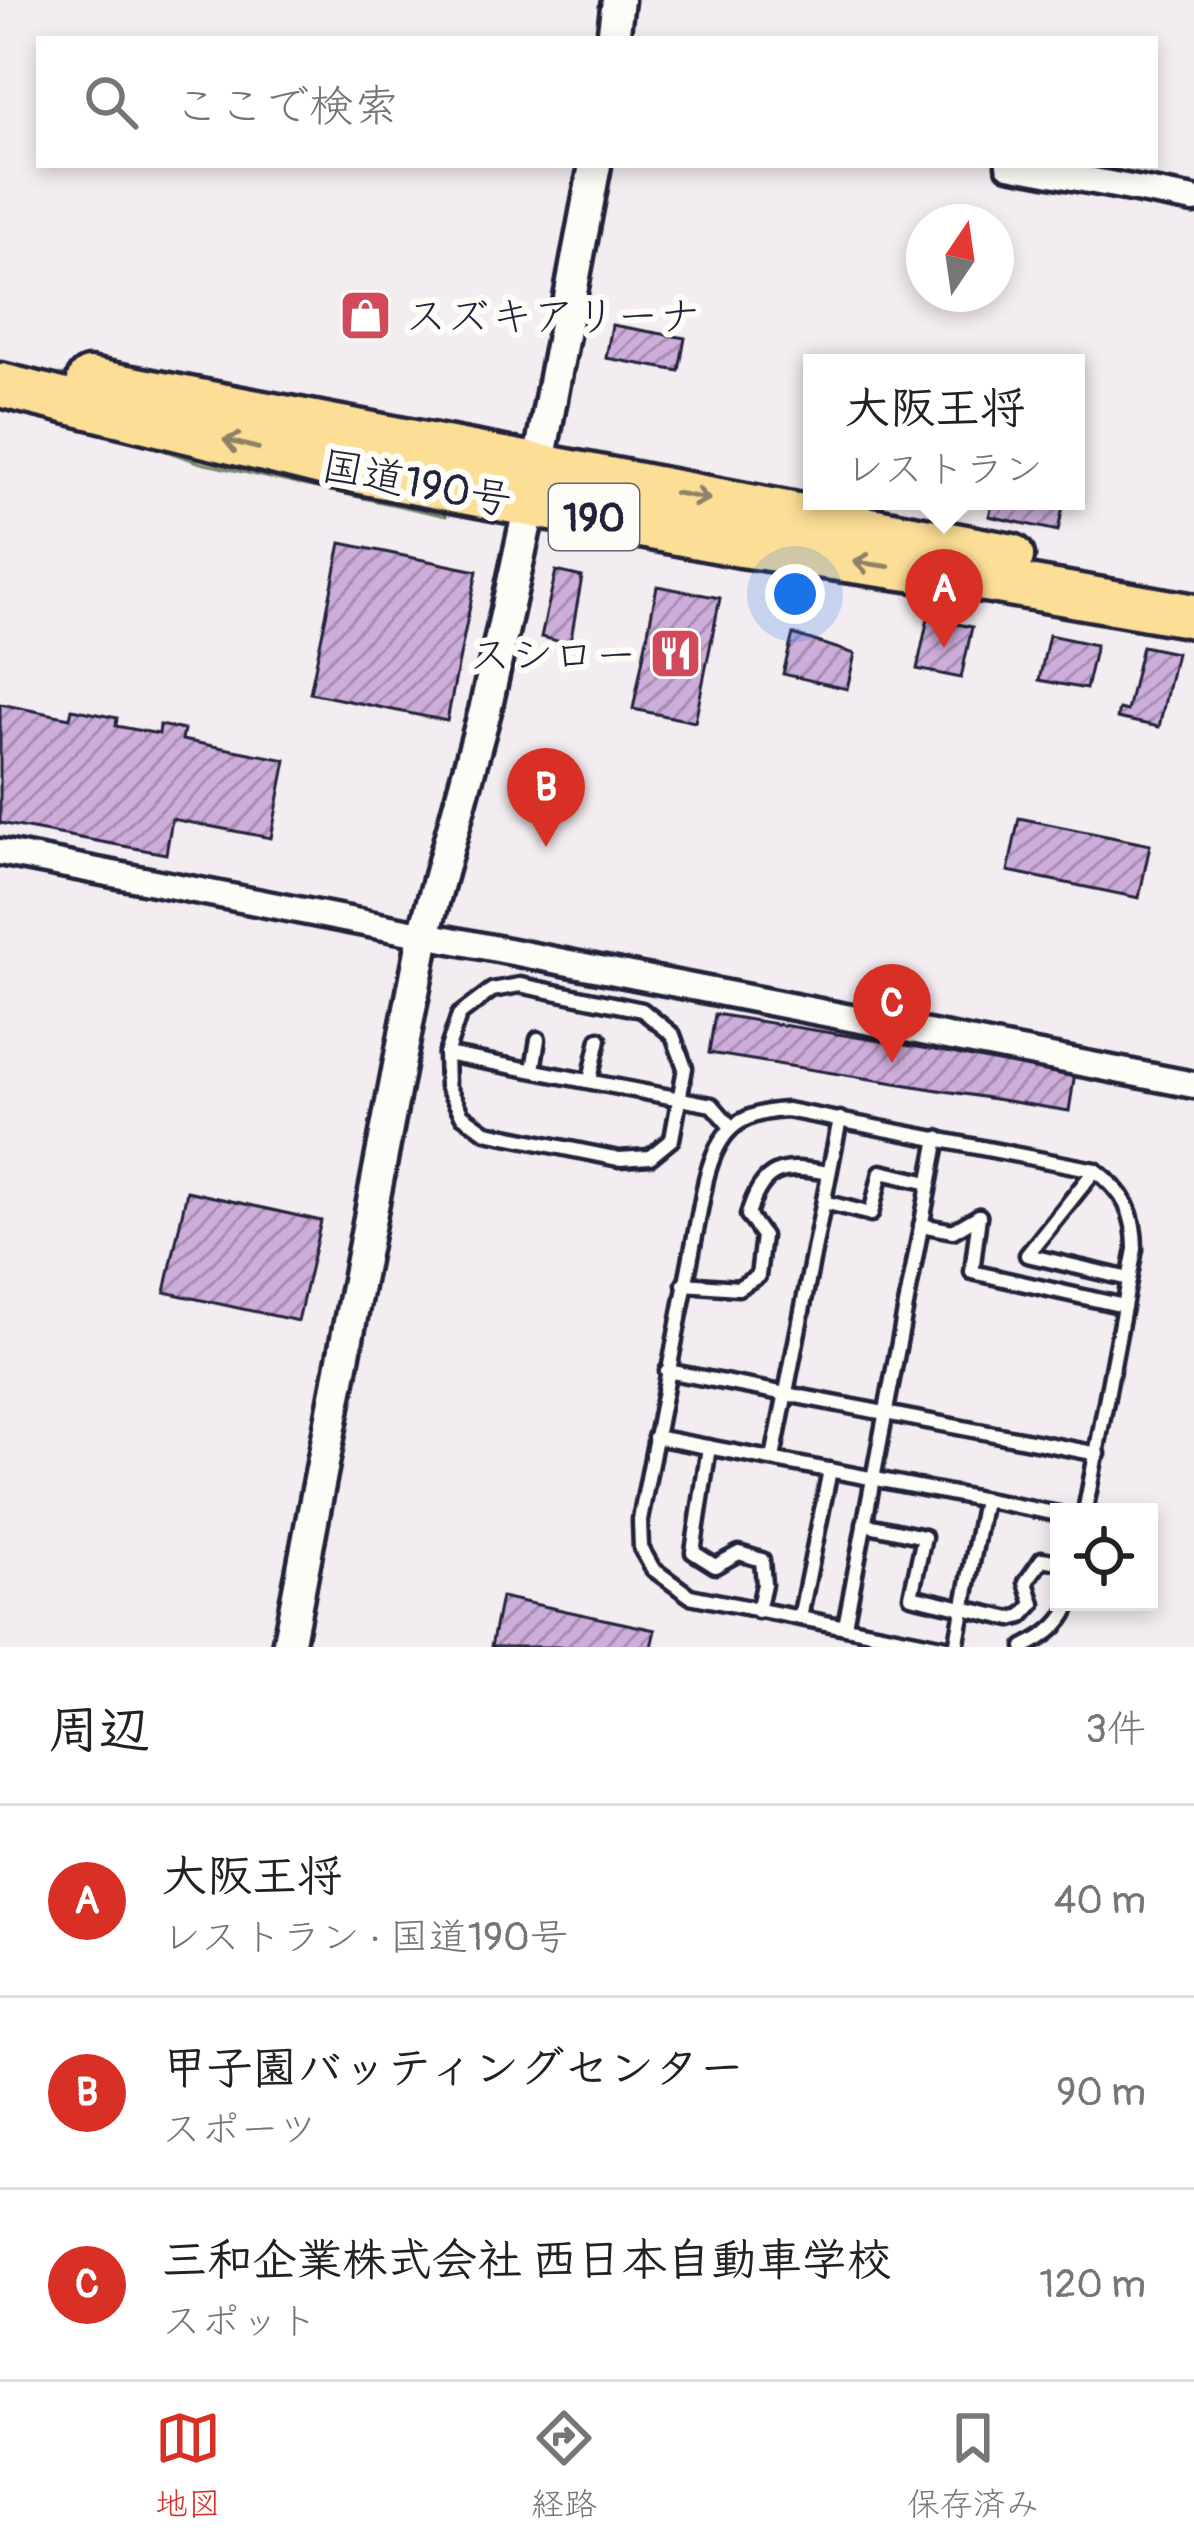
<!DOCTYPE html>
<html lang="ja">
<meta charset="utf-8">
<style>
:root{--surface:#fff;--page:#f6f6f6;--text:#222;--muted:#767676;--line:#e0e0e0;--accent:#d93025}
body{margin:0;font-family:Pangolin,"Klee One",sans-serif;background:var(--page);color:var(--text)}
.controls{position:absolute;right:36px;bottom:36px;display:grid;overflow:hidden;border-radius:0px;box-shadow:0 6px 18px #0003}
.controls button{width:108px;height:108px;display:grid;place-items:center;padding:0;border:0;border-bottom:3px solid var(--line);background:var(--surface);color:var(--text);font:60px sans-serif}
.compass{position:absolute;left:906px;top:204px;width:108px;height:108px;border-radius:50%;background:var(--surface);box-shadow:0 6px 18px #0003;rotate:13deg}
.you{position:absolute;left:795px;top:594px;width:42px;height:42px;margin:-30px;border:9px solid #fff;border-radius:50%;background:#1a73e8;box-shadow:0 0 0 18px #1a73e833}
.badge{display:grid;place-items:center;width:78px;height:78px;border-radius:50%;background:var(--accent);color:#fff;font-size:39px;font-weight:700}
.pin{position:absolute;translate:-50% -99px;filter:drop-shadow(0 3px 6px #0008)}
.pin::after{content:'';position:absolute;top:63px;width:42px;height:36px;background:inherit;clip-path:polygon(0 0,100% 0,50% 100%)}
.popup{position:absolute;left:803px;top:354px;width:282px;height:156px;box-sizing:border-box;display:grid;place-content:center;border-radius:0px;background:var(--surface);filter:drop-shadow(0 3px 9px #0005);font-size:39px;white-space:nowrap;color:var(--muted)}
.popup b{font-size:45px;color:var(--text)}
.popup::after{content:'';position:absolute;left:50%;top:100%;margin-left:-24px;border:24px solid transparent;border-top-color:var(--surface)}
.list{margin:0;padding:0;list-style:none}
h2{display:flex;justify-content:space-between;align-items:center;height:156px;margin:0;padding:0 48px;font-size:51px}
h2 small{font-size:39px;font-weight:400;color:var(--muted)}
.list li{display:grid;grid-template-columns:78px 1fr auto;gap:36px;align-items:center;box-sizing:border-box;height:192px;padding:0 48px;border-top:3px solid var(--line)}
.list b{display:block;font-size:45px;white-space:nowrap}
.list p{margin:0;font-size:39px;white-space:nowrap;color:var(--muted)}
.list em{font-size:39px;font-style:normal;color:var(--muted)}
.icon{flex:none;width:66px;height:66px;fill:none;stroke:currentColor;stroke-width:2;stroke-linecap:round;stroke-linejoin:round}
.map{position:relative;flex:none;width:1194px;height:1647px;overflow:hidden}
.search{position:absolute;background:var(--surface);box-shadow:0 6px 18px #0003;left:36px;right:36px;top:36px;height:132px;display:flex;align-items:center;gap:30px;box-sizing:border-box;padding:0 42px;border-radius:0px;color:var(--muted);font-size:45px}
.sheet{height:732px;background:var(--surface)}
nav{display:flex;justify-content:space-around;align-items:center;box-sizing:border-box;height:168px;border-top:3px solid var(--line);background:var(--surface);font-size:33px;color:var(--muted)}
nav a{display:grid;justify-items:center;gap:6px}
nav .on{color:var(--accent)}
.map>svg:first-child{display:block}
.grass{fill:url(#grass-dots);stroke:#7a866d;stroke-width:3}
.building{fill:url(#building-hatch);stroke:#22223b;stroke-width:3}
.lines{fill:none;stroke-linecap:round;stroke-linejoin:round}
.service-casing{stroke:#22223b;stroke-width:21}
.minor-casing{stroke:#22223b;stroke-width:33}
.tertiary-casing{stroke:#22223b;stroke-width:39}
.trunk-casing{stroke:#22223b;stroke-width:51}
.service{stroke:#fdfcf7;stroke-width:12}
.minor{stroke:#fdfcf7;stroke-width:24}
.tertiary{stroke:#fdfcf7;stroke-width:30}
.trunk{stroke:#fcde96;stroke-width:42}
.oneway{stroke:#8f8068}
.labels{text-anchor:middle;stroke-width:12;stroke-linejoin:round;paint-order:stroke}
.shield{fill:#fdfcf7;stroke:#646373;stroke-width:3}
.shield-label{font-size:39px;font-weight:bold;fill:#22223b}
.poi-label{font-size:42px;fill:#22223b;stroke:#fdfcf7;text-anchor:start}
.street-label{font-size:42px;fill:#22223b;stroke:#fdfcf7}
</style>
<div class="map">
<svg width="1194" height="1647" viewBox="0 0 1194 1647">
<defs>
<pattern id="grass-dots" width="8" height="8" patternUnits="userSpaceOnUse" patternTransform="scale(3)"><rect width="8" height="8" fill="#d1e99f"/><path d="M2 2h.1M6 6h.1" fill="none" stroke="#b3c88a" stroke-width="1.8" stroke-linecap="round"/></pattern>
<pattern id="building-hatch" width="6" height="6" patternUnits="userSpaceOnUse" patternTransform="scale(3)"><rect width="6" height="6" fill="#cdadd9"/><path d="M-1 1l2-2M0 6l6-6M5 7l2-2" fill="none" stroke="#a68cb1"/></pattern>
</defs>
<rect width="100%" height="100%" fill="#f3ecf1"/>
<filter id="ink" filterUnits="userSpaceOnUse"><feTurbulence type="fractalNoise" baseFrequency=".00833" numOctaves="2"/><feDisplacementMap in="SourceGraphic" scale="24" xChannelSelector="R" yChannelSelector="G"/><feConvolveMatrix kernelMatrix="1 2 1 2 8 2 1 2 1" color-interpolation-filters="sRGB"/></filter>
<g filter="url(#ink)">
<polygon class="grass" points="128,432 449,507 446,516 201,463 127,438"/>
<g class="building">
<polygon points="612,325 685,338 679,371 606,358"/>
<polygon points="993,501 1064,501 1058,531 989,516"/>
<polygon points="341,543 477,571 447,721 310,693"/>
<polygon points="556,571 582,577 570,644 541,637"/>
<polygon points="657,586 720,598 695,722 633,709"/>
<polygon points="928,618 972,627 961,678 917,669"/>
<polygon points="793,634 855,654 847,689 783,674"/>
<polygon points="1049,635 1096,645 1086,689 1039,680"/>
<polygon points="1142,646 1176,653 1159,727 1117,718 1119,709 1127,711"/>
<polygon points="0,704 70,718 72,709 117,718 116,726 159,734 160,725 184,730 182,740 286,760 271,838 172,819 166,854 0,823"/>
<polygon points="1019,818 1150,845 1139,898 1008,871"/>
<polygon points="715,1014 1075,1073 1069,1111 709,1053"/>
<polygon points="187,1191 321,1221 298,1321 165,1292"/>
<polygon points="501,1597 655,1630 651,1647 491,1647"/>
</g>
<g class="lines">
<defs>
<g id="service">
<polygon points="520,985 642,1010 673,1035 685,1068 672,1139 650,1157 619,1159 486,1132 462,1115 447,1086 446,1054 459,1015 492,990"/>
<polyline points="446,1054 712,1105 731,1127"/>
<polyline points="533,1070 538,1039"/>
<polyline points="590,1080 599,1039"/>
<polyline points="1095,1170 1027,1255 1129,1279"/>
<polyline points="824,1202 871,1214 881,1172 929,1183"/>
<polyline points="979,1216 972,1272 1124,1306"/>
<polyline points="921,1225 953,1231 979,1216"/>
<path d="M684,1284l54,4 20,-12 5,-40 -15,-21c14,-48 34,-51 80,-42"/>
<polyline points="667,1371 1098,1454"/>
<polyline points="655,1437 1059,1514"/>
<polyline points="709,1447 693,1552 715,1566 739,1553 762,1560 764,1584 758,1611"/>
<polyline points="773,1458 840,1119"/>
<polyline points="864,1524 924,1537 911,1596 1011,1619 1022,1616 1033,1604 1026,1582 1042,1559 1059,1562"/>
<polyline points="800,1618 830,1470"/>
<polyline points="845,1626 938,1138"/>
<path d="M946,1647l-256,-51 -37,-27 -12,-21 -1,-28 66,-341c12,-48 32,-67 81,-69l308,60c29,22 40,43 40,79l-50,263"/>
<polyline points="956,1647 984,1500"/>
<path d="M1024,1647c19,-9 41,-24 46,-45"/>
</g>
<g id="minor">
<polyline points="1009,165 1194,200"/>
<polyline points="0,852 1194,1085"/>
</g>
<g id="tertiary">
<polyline points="613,39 618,0"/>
<polyline points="288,1647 424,935 485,711 538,468 595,165"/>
</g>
<g id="trunk">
<polyline points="89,380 1012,556"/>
<polyline points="0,385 334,467 530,505 741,545 992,581 1194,616"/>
</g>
</defs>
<use href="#service" class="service-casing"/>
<use href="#minor" class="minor-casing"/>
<use href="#tertiary" class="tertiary-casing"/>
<use href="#trunk" class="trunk-casing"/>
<use href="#service" class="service"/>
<use href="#minor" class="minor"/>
<use href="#tertiary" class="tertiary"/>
<use href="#trunk" class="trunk"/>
</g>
<defs><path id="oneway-shaft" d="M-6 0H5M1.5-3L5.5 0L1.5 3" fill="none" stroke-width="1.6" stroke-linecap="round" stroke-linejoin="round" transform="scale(3)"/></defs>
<g class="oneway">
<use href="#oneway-shaft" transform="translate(241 444) rotate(-166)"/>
<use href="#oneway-shaft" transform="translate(692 496) rotate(11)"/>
<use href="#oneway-shaft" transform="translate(871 564) rotate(-172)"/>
</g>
</g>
<defs>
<symbol id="shop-square" viewBox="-11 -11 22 22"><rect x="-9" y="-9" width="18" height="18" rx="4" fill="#d1495b" stroke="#fdfcf7"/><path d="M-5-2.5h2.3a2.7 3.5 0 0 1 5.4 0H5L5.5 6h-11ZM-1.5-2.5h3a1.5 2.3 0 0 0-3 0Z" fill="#fff"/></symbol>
<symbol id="restaurant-square" viewBox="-11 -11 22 22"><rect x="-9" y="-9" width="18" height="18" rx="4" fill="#d1495b" stroke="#fdfcf7"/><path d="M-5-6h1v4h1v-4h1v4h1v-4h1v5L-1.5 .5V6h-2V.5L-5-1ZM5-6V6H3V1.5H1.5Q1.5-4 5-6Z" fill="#fff"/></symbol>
</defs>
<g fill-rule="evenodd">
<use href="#shop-square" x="336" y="286" width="59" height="59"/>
<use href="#restaurant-square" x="646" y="624" width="59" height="59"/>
</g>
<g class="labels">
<rect class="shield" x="549" y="484" width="90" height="66" rx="9"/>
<g class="shield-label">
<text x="594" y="531">190</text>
</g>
<g class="poi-label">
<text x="405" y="330">スズキアリーナ</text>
<text x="637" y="669" text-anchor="end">スシロー</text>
</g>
<g class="street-label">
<text transform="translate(417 482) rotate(11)" y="15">国道190号</text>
</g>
</g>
</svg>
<div class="controls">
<button><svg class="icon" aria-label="locate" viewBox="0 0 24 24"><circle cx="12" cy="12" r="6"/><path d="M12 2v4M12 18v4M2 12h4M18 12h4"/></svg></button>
</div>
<svg class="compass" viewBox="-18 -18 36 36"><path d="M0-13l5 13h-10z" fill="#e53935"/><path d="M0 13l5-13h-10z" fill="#767676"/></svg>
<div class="you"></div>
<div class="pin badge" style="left:944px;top:648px">A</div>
<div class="popup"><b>大阪王将</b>レストラン</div>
<div class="pin badge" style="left:546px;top:847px">B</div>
<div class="pin badge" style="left:892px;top:1063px">C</div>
<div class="search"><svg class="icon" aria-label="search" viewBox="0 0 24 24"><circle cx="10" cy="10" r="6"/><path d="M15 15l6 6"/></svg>ここで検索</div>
</div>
<section class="sheet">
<h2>周辺<small>3件</small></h2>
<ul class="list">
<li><span class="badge">A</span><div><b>大阪王将</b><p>レストラン · 国道190号</p></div><em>40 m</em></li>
<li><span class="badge">B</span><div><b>甲子園バッティングセンター</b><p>スポーツ</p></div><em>90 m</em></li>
<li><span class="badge">C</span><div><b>三和企業株式会社 西日本自動車学校</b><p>スポット</p></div><em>120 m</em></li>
</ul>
</section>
<nav>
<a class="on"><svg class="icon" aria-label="map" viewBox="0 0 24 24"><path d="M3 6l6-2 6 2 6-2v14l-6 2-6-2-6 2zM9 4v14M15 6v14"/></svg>地図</a>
<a><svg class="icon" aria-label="directions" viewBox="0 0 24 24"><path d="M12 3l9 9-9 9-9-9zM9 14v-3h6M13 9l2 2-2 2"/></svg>経路</a>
<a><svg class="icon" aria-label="saved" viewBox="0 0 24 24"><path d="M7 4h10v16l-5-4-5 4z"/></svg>保存済み</a>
</nav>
